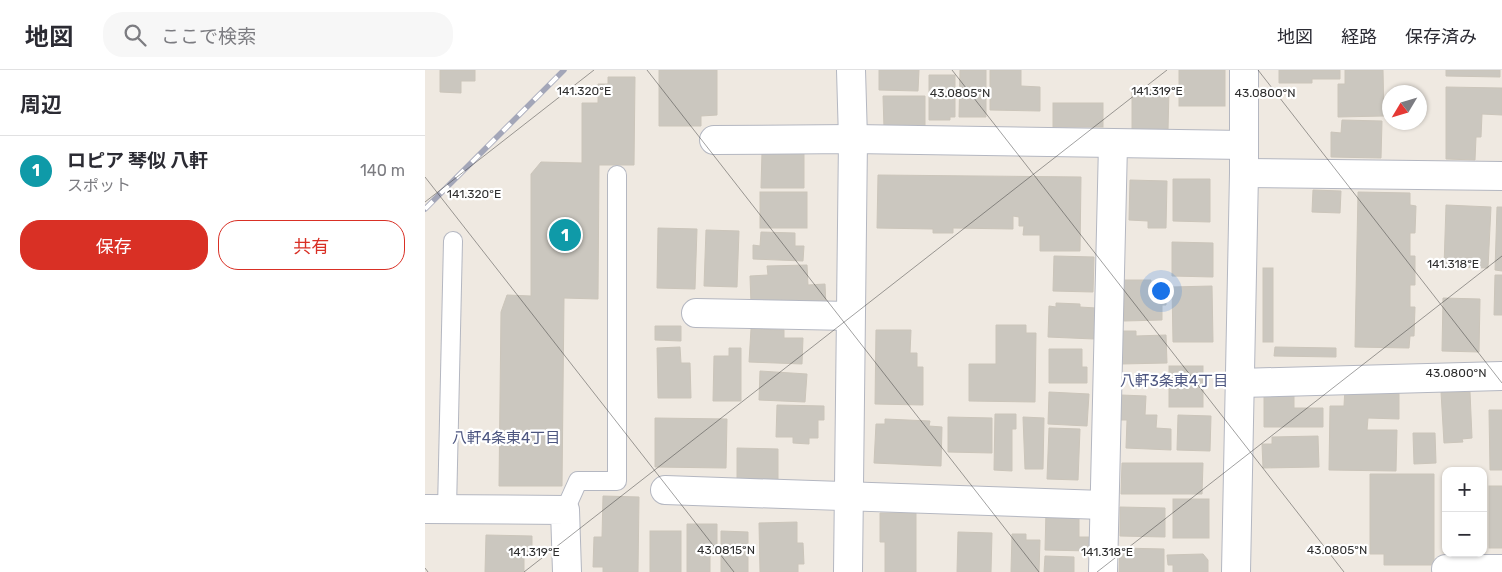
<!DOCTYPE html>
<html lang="ja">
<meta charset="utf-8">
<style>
:root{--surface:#fff;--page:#f7f7f7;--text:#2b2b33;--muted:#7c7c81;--line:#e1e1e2;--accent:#d93025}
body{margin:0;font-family:Rubik,"Noto Sans JP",sans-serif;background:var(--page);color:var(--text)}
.controls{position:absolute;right:15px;bottom:15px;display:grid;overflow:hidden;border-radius:10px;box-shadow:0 1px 4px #0004}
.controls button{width:45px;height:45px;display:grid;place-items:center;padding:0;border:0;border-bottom:1px solid var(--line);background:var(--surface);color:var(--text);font:25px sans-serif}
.compass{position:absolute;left:957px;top:15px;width:45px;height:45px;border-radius:50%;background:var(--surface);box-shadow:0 1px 4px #0004;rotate:232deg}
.you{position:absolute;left:735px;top:220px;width:18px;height:18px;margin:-12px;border:4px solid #fff;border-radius:50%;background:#1a73e8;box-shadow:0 0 0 8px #1a73e833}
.badge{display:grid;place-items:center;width:32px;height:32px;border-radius:50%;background:var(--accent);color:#fff;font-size:16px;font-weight:700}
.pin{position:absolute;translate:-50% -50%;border:2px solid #fff;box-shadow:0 1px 5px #0006}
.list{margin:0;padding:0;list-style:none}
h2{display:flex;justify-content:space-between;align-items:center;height:65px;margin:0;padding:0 20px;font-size:21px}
h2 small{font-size:16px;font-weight:400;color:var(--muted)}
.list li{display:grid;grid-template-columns:32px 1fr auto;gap:15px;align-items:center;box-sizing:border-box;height:70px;padding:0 20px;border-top:1px solid var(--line)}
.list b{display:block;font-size:19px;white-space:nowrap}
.list p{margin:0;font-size:16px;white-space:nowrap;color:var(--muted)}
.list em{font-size:16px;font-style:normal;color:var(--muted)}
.actions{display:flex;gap:10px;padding:15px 20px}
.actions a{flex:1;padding:11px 0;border:1px solid var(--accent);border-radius:20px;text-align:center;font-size:18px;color:var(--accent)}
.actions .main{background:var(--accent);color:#fff}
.icon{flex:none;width:28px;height:28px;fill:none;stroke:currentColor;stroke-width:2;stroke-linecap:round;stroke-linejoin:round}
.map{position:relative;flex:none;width:1077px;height:502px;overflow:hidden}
header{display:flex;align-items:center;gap:30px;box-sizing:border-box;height:70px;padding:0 25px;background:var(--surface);border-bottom:1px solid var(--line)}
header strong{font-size:24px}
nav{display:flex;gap:28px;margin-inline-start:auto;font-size:18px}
.search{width:350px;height:45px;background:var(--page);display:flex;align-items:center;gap:12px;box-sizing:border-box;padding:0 18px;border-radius:20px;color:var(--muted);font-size:19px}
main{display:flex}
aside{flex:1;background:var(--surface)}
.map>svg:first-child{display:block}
.building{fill:#cbc7bf;stroke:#cbc5ba}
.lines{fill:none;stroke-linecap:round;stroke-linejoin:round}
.service-casing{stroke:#b4b7c1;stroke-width:20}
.minor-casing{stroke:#b4b7c1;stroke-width:30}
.service{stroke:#fff;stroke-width:18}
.minor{stroke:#fff;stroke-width:28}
.rail-casing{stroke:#a3a6b8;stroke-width:5.5}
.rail{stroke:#fff;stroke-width:4;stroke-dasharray:11;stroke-linecap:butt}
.ticks{fill:none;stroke:#2e2e2e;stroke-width:1;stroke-opacity:0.45}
.labels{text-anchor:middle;stroke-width:4.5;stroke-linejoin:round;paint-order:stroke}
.neighbourhood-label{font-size:15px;fill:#4d5680;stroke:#fff}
.ticks-label{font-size:12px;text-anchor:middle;fill:#2e2e2e;stroke:#fff;stroke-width:4.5;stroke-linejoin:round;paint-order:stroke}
</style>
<header>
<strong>地図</strong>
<div class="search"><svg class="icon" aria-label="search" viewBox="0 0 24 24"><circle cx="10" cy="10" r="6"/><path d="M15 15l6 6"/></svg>ここで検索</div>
<nav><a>地図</a><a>経路</a><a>保存済み</a></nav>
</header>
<main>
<aside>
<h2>周辺<small></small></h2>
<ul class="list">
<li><span class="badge" style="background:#0f9aa8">1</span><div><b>ロピア 琴似 八軒</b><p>スポット</p></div><em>140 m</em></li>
</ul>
<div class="actions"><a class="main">保存</a><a>共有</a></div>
</aside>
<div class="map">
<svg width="1077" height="502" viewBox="0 0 1077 502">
<rect width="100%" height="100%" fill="#efe9e1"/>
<g class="building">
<polygon points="15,0 50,0 50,11 36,11 36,23 15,22"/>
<polygon points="234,0 292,0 292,45 276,46 276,56 234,56"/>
<polygon points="454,0 494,0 493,21 454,20"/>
<polygon points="535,0 561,0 561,47 534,47"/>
<polygon points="565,0 596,0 596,16 615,17 615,41 565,40"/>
<rect x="754" y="0" width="46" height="36"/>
<polygon points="854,0 915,0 915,9 887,9 887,13 854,13"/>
<polygon points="920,0 958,0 959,46 913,47 913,14 920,14"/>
<polygon points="1021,0 1075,0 1075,7 1021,6"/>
<polygon points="504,5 530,5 530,47 525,47 525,50 504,50"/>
<polygon points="183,7 210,7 209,95 174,95 173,229 139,228 137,416 74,416 76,242 82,225 106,226 106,104 116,92 157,93 157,33 173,33 173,14 183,14"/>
<polygon points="1021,17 1077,18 1077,45 1057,44 1056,67 1051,67 1050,90 1021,89"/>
<polygon points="707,19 744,20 743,60 737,60 737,64 707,63"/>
<polygon points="458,26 500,26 500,58 459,58"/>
<rect x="628" y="33" width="50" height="24"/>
<polygon points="917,50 957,51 956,88 906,87 906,62 916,63"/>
<polygon points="337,82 379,83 379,118 336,118"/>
<polygon points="453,105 656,107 655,181 615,181 615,165 598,165 599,156 594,156 594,147 588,146 588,159 528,158 528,163 508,163 508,159 452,158"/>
<polygon points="748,109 785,109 785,152 748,151"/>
<polygon points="705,110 742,111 741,158 723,158 723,151 704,150"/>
<polygon points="888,120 916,121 915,143 887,142"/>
<rect x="335" y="122" width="47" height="36"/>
<polygon points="933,122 985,123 985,135 991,136 990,163 985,163 985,186 990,186 990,215 985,215 985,237 990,237 989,266 985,266 984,278 930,277"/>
<polygon points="1021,135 1066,137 1063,198 1019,197"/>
<polygon points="1072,137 1077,137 1077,201 1070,200"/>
<polygon points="233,158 272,159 270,219 232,218"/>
<polygon points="281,160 314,161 312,217 279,216"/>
<polygon points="336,162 370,163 370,176 379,176 378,191 328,189 328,175 335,176"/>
<polygon points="747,172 788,173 788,207 747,206"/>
<polygon points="629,186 669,187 668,222 628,221"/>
<polygon points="382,195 383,215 400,214 401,236 326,234 325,206 343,205 342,196"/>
<rect x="838" y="198" width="10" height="74"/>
<polygon points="1070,205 1077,205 1077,245 1069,245"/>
<polygon points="699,210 726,210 726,215 741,215 741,235 737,235 737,250 699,251"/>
<polygon points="787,216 788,272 748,272 747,217"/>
<polygon points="1018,228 1055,229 1054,282 1017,281"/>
<polygon points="631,233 655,234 655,237 671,238 669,269 623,267 624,236 631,237"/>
<polygon points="571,255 601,255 601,263 611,263 610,332 544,331 544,294 571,294"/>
<polygon points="230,256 256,256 256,271 230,270"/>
<polygon points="326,259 359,260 359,268 378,268 377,294 324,292"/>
<polygon points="451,260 486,260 485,283 492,283 492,297 498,297 498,335 450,334"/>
<polygon points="695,261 711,261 711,266 741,265 742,293 696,294"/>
<polygon points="255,277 256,293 265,293 266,328 233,328 232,278"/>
<polygon points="850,277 911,278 911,287 849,286"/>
<polygon points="304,278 316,278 316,331 288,331 289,286 304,286"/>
<polygon points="624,279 657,279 657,297 662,297 662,313 624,313"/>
<rect x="744" y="296" width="34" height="41"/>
<polygon points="335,301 382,304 380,332 334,330"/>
<polygon points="920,317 974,318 974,349 943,348 942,360 972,360 971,401 904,400 905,336 919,336"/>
<polygon points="839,321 869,321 869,338 898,338 898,357 839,357"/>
<polygon points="624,322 664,324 662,356 623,354"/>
<polygon points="1016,322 1045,322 1047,368 1037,369 1038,372 1019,373"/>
<polygon points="696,325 721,326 720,345 732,345 731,358 746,359 746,380 701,378 702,350 696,350"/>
<polygon points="352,335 399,336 399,350 393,350 393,368 384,368 384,374 368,373 368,367 351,367"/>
<polygon points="1064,340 1077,340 1077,400 1065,400"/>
<polygon points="570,344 591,344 591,359 587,359 587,401 569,400"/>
<polygon points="753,345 786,346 785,381 752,380"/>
<polygon points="523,347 567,348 567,383 523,382"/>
<polygon points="598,347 619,348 618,399 600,399"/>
<polygon points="230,348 302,349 301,398 230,397"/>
<polygon points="460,349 505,351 504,356 517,357 516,396 449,393 451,354 460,354"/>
<polygon points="624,358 655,359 653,410 622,409"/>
<polygon points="988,363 1010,363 1011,393 989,394"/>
<polygon points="893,366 894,397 838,398 837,374 847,374 847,367"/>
<polygon points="312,378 353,379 353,410 312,410"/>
<polygon points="697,393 778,393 777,424 696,424"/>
<polygon points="945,404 1009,404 1009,495 959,495 959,484 945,484"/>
<rect x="1064" y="416" width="13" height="62"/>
<polygon points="1020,422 1021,422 1021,480 1019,480"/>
<polygon points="178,426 214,427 213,502 178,502 178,497 168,497 169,467 177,467"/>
<rect x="748" y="429" width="36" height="39"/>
<polygon points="695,437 740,438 740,467 695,466"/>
<polygon points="621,441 654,442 654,467 665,467 665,481 620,480"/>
<polygon points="455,443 491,443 491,502 460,502 460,472 455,472"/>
<polygon points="372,452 372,473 378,473 379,494 373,494 373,502 335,502 334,453"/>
<polygon points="262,454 292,454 292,480 285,480 285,502 262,502"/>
<rect x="225" y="461" width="31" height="41"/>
<polygon points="296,461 323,462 323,502 296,502"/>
<polygon points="533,462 567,463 566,502 532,502"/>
<polygon points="587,464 601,464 601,470 615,470 614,502 586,502"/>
<polygon points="61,465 107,466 107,483 99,483 99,502 60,502"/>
<polygon points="695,478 739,479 739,502 694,502"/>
<polygon points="778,484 783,490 783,502 748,502 748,495 743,495 742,485"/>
<polygon points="620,486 649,487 649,502 619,502"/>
</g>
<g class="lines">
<defs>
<g id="service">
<polyline points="22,439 28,171"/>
<polyline points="140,440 153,411 192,411 192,105"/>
</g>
<g id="minor">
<polyline points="289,70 428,69 819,75"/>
<polyline points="819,103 1077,106"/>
<polyline points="271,243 425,246"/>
<polyline points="814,313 1077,306"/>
<polyline points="240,420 678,435"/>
<polyline points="0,439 140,440 142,502"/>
<polyline points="1021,499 1077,499"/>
<polyline points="423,502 428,69 426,0"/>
<polyline points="678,502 688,74"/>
<polyline points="811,502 819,103 819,0"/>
</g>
</defs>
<use href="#service" class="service-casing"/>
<use href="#minor" class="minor-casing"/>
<use href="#service" class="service"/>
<use href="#minor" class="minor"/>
<defs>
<polyline id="rail" points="0,139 139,0"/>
</defs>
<use href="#rail" class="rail-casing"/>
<use href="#rail" class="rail"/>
</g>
<path class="ticks" d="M222,0l392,502M527,0l392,502M833,0l244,313M0,107l309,395M0,132l169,-132M0,498l3,4M99,502l643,-502M672,502l405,-316"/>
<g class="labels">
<g class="neighbourhood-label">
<text x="749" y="316">八軒3条東4丁目</text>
<text x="81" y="373">八軒4条東4丁目</text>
</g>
</g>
<g class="ticks-label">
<text x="159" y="25">141.320°E</text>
<text x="732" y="25">141.319°E</text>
<text x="535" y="27">43.0805°N</text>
<text x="840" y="27">43.0800°N</text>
<text x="49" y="128">141.320°E</text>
<text x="1028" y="198">141.318°E</text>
<text x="1031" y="307">43.0800°N</text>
<text x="301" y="484">43.0815°N</text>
<text x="912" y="484">43.0805°N</text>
<text x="109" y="486">141.319°E</text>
<text x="682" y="486">141.318°E</text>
</g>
</svg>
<div class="controls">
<button>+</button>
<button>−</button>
</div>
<svg class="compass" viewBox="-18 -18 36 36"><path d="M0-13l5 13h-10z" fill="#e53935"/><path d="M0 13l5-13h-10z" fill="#7c7c81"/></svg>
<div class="you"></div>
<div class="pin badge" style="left:140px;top:165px;background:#0f9aa8">1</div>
</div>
</main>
